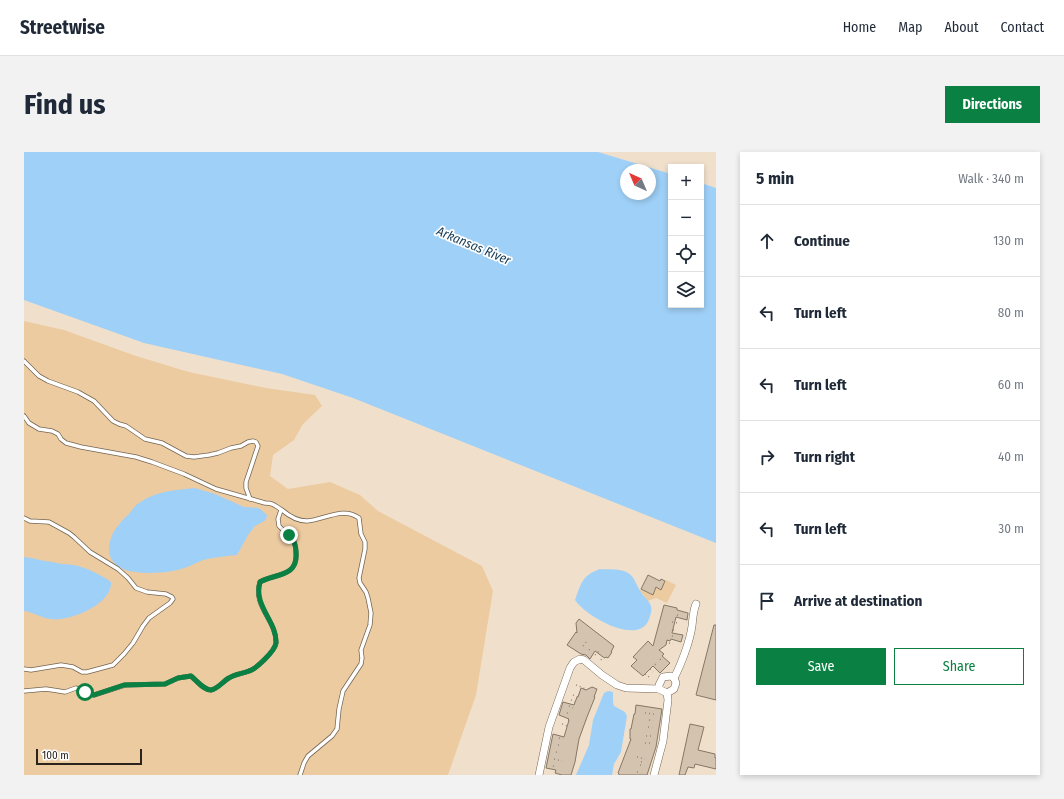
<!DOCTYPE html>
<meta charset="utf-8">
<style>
:root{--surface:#fff;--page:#f2f2f3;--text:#1f2937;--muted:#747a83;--line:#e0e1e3;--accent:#0b8043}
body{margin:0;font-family:"Fira Sans Condensed",sans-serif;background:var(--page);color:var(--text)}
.controls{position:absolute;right:12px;top:12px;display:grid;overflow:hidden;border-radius:0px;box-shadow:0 2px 6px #0003}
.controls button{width:36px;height:36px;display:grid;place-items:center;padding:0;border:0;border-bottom:1px solid var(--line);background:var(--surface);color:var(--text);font:20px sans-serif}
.compass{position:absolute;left:596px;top:12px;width:36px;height:36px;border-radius:50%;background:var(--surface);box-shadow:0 2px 6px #0003;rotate:316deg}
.scale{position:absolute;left:12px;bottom:10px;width:106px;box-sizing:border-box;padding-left:4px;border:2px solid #2a241c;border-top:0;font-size:11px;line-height:14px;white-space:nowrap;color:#2a241c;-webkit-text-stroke:3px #fff;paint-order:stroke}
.stop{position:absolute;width:12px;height:12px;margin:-9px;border:3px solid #0b8043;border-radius:50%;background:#fff}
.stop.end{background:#0b8043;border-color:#fff;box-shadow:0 1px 4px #0008}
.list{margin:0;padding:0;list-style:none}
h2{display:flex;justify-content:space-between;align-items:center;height:52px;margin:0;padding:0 16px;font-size:17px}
h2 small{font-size:13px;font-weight:400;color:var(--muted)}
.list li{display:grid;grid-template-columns:26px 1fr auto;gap:12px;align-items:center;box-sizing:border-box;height:72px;padding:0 16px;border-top:1px solid var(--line)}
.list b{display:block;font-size:15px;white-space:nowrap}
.list em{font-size:13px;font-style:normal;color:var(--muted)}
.actions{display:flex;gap:8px;padding:12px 16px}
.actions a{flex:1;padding:9px 0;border:1px solid var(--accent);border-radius:0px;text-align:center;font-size:14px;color:var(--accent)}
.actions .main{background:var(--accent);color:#fff}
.icon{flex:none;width:22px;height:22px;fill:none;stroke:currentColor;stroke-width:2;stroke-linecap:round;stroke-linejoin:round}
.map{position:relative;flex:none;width:692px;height:623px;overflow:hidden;border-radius:0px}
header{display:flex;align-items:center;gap:24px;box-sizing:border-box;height:56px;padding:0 20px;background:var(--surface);border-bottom:1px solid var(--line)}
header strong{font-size:19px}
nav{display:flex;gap:22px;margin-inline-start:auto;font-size:14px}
.intro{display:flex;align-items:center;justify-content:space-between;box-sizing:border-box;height:96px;padding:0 24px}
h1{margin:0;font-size:28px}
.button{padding:10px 18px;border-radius:0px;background:var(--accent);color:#fff;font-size:14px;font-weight:700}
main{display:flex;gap:24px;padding:0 24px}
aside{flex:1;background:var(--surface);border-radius:0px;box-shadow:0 2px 6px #0003}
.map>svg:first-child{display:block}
.green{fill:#edcba1}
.water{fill:#9fd0f7;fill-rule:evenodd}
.building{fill:#d3c3af;stroke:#867765}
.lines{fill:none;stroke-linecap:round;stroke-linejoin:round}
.service-casing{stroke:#736553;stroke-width:5}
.minor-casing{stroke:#736553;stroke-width:8}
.path{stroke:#94897a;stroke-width:1.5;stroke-dasharray:1 3;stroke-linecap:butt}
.service{stroke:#fff;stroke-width:3.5}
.minor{stroke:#fff;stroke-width:7}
.route{stroke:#0b8043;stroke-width:5}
.labels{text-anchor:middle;stroke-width:3.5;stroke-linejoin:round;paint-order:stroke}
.water-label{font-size:13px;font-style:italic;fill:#153b55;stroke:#fff}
</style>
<header>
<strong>Streetwise</strong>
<nav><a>Home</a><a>Map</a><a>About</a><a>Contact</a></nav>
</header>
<div class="intro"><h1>Find us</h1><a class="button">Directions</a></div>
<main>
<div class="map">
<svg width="692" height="623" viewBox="0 0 692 623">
<rect width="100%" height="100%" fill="#f0e0cb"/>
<g class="green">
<polygon points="0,169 40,178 112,204 165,220 242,236 291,243 298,254 279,272 270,288 249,303 246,324 264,337 306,330 336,343 354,359 458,414 469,439 452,543 424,623 0,623"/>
<polygon points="642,428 652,433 643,451 632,446 624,449 616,439 617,436 629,443 632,435 637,437"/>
</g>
<g class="water">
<path d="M0,0h574l73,22v131h30v-122l15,5v355l-363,-145 -71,-24 -138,-31 -120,-43zM602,18h24v24h-24z"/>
<path d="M171,336l20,6 29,13 15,1 8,7 -1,5 -11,6 -7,9 -11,20c-10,1 -21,2 -30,4 -8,2 -14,6 -20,8 -16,6 -35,7 -52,5 -23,-3 -32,-18 -22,-39 4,-7 10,-14 16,-19 3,-4 6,-9 10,-11 16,-12 37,-13 56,-15z"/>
<path d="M0,405c10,1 18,4 28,5 7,2 15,2 22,3 13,3 26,9 37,17 2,22 -42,40 -60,37 -10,-1 -18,-7 -27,-8z"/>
<path d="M576,417c11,1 27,-2 34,10 2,4 4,9 7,13 2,4 5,6 8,10 3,4 3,9 1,14 -7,33 -64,1 -75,-16 6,-16 7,-25 25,-31z"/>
<polygon points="584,539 589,540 589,550 590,554 601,560 603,564 597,600 590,612 588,623 552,623 565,593 569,568 580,541"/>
</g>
<g class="building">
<polygon points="624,423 636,429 637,427 641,429 637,438 632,435 629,443 617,437"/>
<polygon points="640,453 653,456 653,458 664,461 663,468 652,465 648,481 659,483 657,490 647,487 646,489 643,488 642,493 635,498 640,502 638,504 646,511 636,521 629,514 619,524 607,514 613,508 609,505 624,489 629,494"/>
<polygon points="555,467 590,494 587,500 588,500 584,506 582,505 581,506 579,505 571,499 566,507 562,503 557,502 543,493 552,480 553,481 552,471"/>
<polygon points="690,473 692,473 692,548 672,543"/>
<polygon points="568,535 573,537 570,545 571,545 563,565 555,587 551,610 547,623 538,623 531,621 532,618 522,616 529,582 540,585 545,568 544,568 545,567 535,563 539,550 550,553 553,545 554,545 557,536 562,538"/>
<polygon points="612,553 638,557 632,595 623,623 595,623 595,622 594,621 607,587 606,587 606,577 607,577 610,562 611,562"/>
<polygon points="666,572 680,575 674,598 691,602 691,606 692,606 692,617 671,612 670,616 664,615 661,623 655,623"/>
</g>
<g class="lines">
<defs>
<g id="service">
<polyline points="0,209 15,224 24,229 54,240 70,249 89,269 95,272 102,274 121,287 138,291 162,304 170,305 185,303 194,301 207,296 217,294 224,290 229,289 232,290 234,294 222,330 222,336 226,347"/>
<path d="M0,264l5,7 10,6 13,2 6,3 3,5 5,4 15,4 55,10 16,5 32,12 32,15 49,14c9,0 10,3 17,7 7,6 16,11 25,11 17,-1 36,-15 52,-3l2,16 4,8v7l-6,29 1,5 6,9 2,6 3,15 -1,12 -9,25 1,8 -1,6 -18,27 -4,18 -2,20 -5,7 -24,20 -4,7 -4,12"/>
<polyline points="0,366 6,369 25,370 45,381 50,385 66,400 94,417 104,426 112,436 123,440 142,442 148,445 149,447 146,451 125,466 119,474 109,491 100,502 89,513 63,520 58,520 49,515 37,513 7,518 0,517"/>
<path d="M0,539l22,-2 13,2 6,1 11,-4 13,6 5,1 31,-10 40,-1 13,-6 13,-2c6,5 12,14 20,14 7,-1 12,-9 18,-12 6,-4 13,-4 20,-7 7,-2 26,-20 27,-28 1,-22 -24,-37 -16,-61 13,-8 38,-5 36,-28 0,-5 -1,-11 -3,-15 -4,-6 -10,-8 -14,-13l-1,-7 3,-9"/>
</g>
<g id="minor">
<polyline points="635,537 635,533 639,525 647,524 650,526"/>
<path d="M643,541l7,-4 2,-6 -2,-5c7,-13 16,-37 18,-52 1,-8 1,-15 4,-22"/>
<polyline points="515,623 525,575 546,516 550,510 556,507 560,508 578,523 593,533 602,536 635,537 643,541 644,548 639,589 630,623"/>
</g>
</defs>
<use href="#service" class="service-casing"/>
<use href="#minor" class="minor-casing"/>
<g class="path">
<polyline points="653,463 656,464"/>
<polyline points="648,470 654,471"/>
<polyline points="649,478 652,478"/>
<polyline points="648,484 651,485"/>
<polyline points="645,491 649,492"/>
<polyline points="559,494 563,489"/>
<polyline points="565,498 567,495"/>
<polyline points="571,503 576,498"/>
<polyline points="636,507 638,509"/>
<polyline points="577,508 579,505"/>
<polyline points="631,512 633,514"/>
<polyline points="626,517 629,520"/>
<polyline points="621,522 625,525"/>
<polyline points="552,533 562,537"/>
<polyline points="549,543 554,545 555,542"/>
<polyline points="547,548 551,550"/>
<polyline points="545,554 549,556"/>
<polyline points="543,561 546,562"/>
<polyline points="621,561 630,562"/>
<polyline points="625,568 629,569"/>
<polyline points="538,572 543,574"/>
<polyline points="624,575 628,576"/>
<polyline points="622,584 627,584"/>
<polyline points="535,586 539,587"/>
<polyline points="621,591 626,591"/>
<polyline points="534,593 537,593"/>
<polyline points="532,600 536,601"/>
<polyline points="613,605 621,607"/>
<polyline points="530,607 538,609"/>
<polyline points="617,610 620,610"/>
<polyline points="616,613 619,614"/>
<polyline points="529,614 532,615"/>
<polyline points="613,620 617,621"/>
</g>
<use href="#service" class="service"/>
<use href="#minor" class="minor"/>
</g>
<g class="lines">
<path class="route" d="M61,540l4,2 5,1 30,-10 41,-1 13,-6 13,-2c6,5 13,14 20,14 7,-1 12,-9 18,-12 6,-4 13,-4 20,-7 7,-2 26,-20 27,-28 1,-22 -23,-37 -16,-61 15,-9 38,-4 36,-30 0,-6 -2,-12 -7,-17"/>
</g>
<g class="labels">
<g class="water-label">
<text transform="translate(450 93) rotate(23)" y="5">Arkansas River</text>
</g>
</g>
</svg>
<div class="controls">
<button>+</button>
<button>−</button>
<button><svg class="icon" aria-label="locate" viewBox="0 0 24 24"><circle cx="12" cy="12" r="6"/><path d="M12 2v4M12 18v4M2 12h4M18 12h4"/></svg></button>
<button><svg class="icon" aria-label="layers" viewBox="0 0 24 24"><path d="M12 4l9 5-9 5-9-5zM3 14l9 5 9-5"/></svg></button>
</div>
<svg class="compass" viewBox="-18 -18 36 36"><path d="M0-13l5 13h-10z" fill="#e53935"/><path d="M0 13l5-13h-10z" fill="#747a83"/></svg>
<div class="scale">100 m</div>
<div class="stop" style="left:61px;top:540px"></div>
<div class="stop end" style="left:265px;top:383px"></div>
</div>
<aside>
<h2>5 min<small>Walk · 340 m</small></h2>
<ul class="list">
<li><svg class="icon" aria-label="ahead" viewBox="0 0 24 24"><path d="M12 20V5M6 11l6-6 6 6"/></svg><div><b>Continue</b></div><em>130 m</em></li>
<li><svg class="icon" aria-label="left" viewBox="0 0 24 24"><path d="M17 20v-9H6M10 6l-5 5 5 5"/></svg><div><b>Turn left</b></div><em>80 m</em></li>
<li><svg class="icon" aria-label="left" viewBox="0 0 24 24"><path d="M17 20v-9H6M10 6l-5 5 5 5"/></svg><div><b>Turn left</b></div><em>60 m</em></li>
<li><svg class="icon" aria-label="right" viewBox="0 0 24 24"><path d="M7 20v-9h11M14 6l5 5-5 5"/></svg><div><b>Turn right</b></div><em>40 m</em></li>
<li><svg class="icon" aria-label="left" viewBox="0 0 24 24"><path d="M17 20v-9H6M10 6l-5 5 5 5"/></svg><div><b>Turn left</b></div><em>30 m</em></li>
<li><svg class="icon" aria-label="arrive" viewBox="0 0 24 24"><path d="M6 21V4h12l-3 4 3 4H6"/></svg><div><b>Arrive at destination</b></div></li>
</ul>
<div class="actions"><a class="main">Save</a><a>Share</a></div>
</aside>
</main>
